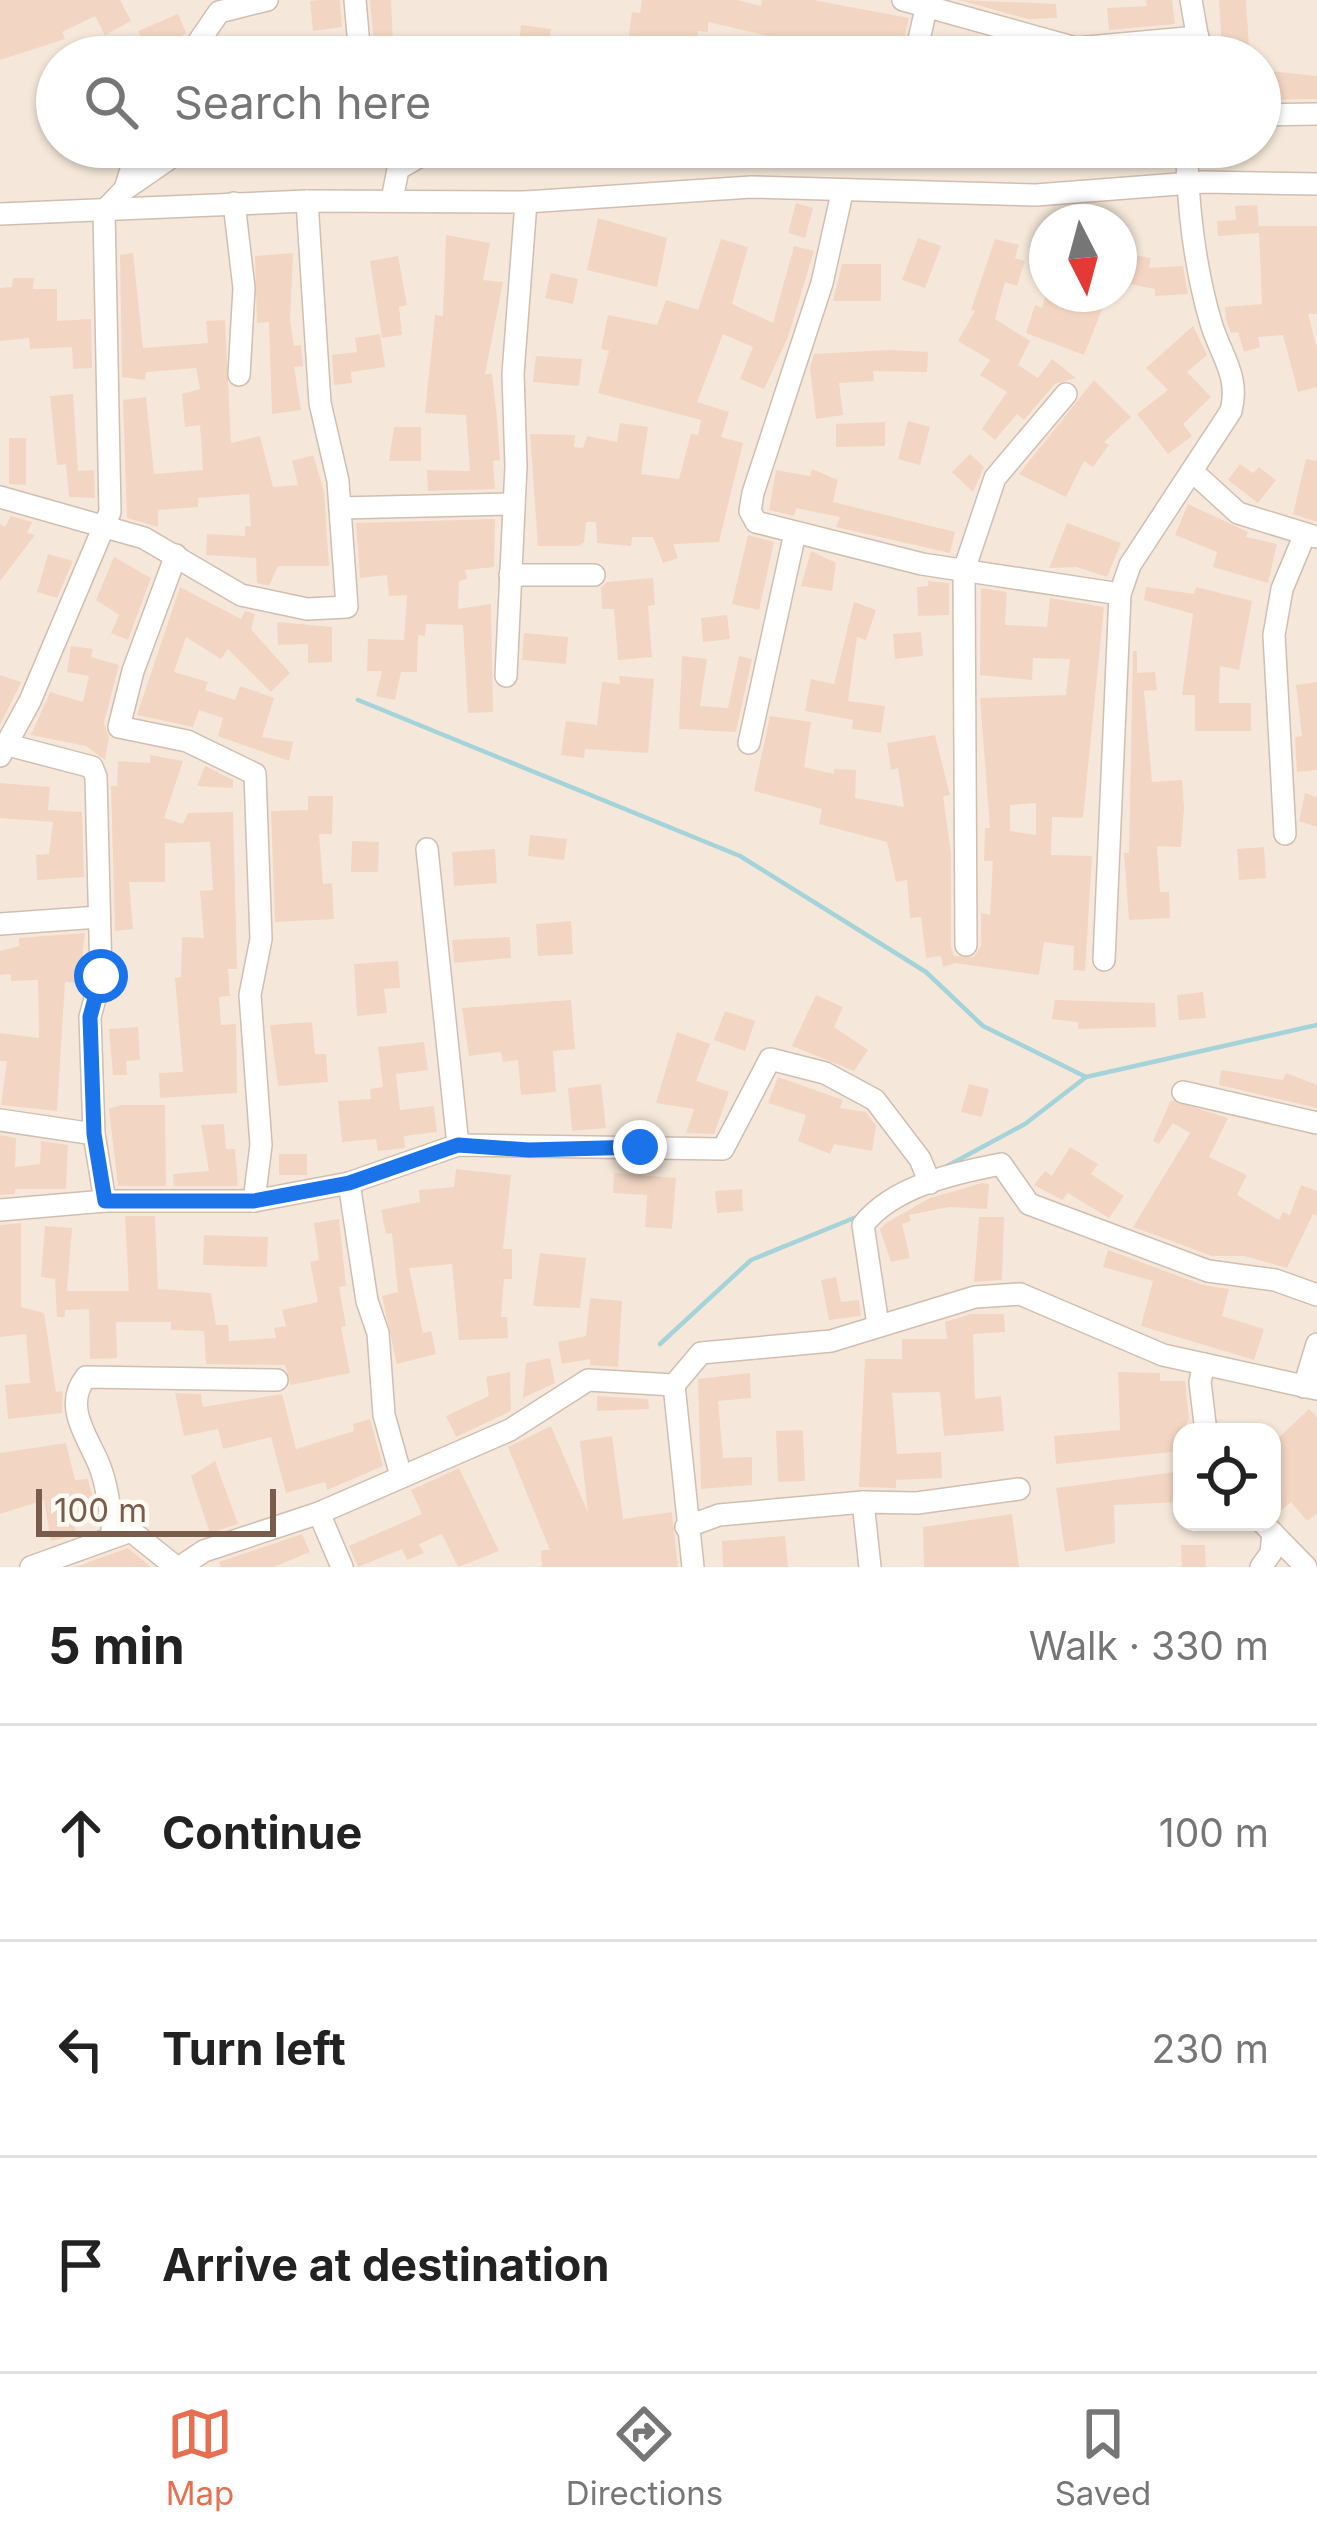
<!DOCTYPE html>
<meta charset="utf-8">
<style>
:root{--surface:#fff;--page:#f2f2f2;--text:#222;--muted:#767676;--line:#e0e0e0;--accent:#e76f51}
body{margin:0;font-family:Inter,sans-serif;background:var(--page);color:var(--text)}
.controls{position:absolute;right:36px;bottom:36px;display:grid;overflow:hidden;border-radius:24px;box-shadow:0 3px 9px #0004}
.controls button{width:108px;height:108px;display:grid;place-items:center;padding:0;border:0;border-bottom:3px solid var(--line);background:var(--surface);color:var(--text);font:60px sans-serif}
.compass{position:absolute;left:1029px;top:204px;width:108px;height:108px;border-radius:50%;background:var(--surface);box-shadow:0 3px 9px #0004;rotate:174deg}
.scale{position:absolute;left:36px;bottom:30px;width:240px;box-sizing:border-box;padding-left:12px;border:6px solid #7a5c4d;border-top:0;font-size:33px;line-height:42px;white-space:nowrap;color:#7a5c4d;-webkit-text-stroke:9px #fffaf3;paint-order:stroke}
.stop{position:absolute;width:36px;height:36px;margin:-27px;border:9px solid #1a73e8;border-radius:50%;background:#fff}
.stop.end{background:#1a73e8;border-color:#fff;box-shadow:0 3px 12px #0008}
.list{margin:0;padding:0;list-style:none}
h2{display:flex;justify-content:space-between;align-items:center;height:156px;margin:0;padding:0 48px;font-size:51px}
h2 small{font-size:39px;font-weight:400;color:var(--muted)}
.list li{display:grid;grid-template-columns:78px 1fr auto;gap:36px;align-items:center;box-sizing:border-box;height:216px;padding:0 48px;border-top:3px solid var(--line)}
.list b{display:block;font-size:45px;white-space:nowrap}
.list em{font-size:39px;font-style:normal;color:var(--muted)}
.icon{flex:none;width:66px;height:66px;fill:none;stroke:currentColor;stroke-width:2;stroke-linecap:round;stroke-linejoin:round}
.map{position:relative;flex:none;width:1317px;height:1567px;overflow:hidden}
.search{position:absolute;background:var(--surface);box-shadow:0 3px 9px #0004;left:36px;right:36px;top:36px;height:132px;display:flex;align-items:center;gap:30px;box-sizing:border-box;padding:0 42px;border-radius:66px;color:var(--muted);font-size:45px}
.sheet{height:804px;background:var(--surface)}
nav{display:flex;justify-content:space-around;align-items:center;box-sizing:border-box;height:168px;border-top:3px solid var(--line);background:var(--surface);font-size:33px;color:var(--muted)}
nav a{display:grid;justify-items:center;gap:6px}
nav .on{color:var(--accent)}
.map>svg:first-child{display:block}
.residential{fill:#f5e8da;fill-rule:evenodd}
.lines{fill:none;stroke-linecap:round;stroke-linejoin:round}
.stream{stroke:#a5d3da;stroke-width:4.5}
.building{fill:#f3d5c3;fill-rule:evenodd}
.minor-casing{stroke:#d1beb0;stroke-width:24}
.minor{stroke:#fff;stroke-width:21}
.route{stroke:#1a73e8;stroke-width:15}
</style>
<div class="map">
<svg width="1317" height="1567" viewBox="0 0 1317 1567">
<rect width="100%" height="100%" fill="#fdf6ec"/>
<path class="residential" d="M0,0h1317v1567h-1317zM57,57h1203v90h-1203zM1047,222h72v72h-72zM1182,1432h90v90h-90z"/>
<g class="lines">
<g class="stream">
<polyline points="358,700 740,856 926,972 983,1026 1086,1077"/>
<polyline points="947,1166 1025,1124 1086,1077 1317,1025"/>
<polyline points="660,1344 751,1260 859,1216"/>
</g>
</g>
<g class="building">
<polygon points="0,0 120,0 131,21 105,35 95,16 62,32 65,39 0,60"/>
<polygon points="320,0 340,0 342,27 313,31 310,1"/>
<polygon points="370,0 391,0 393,43 439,49 438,57 375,57"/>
<polygon points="642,0 737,0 761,6 762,0 813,0 909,18 900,55 877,49 875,57 834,51 832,57 762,57 768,36 708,22 708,32 698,31 695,57 626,57 632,12 640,13"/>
<polygon points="959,0 1056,4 1057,18 1028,19"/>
<polygon points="1146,0 1172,0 1175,24 1109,30 1107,8 1147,6"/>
<polygon points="1219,0 1246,0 1249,47 1222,49"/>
<polygon points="178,14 186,33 149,57 138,31"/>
<polygon points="521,25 551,29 547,57 517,57"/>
<polygon points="1260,70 1317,76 1317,99 1260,100"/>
<polygon points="796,203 813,208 805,238 788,233"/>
<polygon points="1257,205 1259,226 1317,226 1317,314 1308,314 1317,349 1317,387 1298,392 1283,335 1258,337 1260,347 1244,352 1238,332 1231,333 1226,320 1225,307 1262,304 1259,233 1218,236 1217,221 1236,220 1235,206"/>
<polygon points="598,218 667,238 657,287 587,270"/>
<polygon points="446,235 490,243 483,280 503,282 485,374 492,374 497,419 500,460 493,461 495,489 428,491 427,470 470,471 466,415 425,413 435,315 443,316"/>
<polygon points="918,238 941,246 925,288 902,280"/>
<polygon points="721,239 748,247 732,304 773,323 794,246 814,251 788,337 764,389 740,379 753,347 723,334 697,402 729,412 721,437 743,443 719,542 673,544 678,558 663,563 653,537 632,537 631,546 597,543 596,522 586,522 584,542 578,546 538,546 530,434 575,435 574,447 583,448 587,436 617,442 620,423 648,427 641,474 679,479 691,434 698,435 701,420 598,393 609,351 601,349 608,315 657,325 666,300 698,310"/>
<polygon points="995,239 1019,245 1015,258 1025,261 1017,286 1005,282 995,319 1030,341 1018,365 1038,378 1052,359 1076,378 1055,384 1024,420 1017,414 995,440 982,429 1007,392 980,375 990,360 958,341 975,311 971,310"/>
<polygon points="133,253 143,348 208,343 206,321 225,320 231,443 260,436 273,487 298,485 292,461 313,455 324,491 329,566 278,566 269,586 257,583 256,558 206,555 207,534 245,536 245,526 251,526 249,494 198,498 198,507 158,510 158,527 127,518 123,400 146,397 154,474 203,470 200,425 185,427 182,394 200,389 196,368 146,372 145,380 122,377 120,255"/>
<polygon points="293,253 290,321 294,346 301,345 303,366 294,367 301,410 272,414 269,322 257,323 255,256"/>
<polygon points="1122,253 1151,258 1149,268 1183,266 1188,294 1155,296 1155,289 1119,282"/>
<polygon points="398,256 407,305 399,307 402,335 382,338 370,261"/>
<polygon points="842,264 881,264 881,301 833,301"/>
<polygon points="551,273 578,279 573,304 545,298"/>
<polygon points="13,278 34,278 33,289 57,289 57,321 91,319 92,368 73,369 72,347 30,349 29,338 0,341 0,288 12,287"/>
<polygon points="1046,294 1108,294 1084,355 1026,333 1035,305 1042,308"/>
<polygon points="1193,326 1207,355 1187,372 1211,397 1183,424 1192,436 1168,454 1137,414 1168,390 1146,368"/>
<polygon points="380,334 385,367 351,372 352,383 334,385 332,355 357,352 355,338"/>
<polygon points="889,350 928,352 927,372 873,371 874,381 839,383 843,415 816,419 810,368 814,354"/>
<polygon points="536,356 582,359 579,386 533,382"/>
<polygon points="1094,380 1131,417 1104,442 1109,445 1093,467 1084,461 1066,497 1019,474"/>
<polygon points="73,394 78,471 94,470 95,498 69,497 66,464 57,465 50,396"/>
<polygon points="908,421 930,427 920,465 898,459"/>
<polygon points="885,422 885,446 836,447 836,424"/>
<polygon points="394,427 421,427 421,461 389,461"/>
<polygon points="9,438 26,438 26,485 9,484"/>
<polygon points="970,454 984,467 973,492 952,472"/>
<polygon points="1306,459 1317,461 1317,522 1293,514"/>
<polygon points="1240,464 1253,473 1259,467 1276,480 1258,503 1228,480"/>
<polygon points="812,469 838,480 833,502 955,532 950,553 836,527 840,517 796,508 794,516 769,510 776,470 810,476"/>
<polygon points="1188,504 1248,532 1246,537 1277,544 1268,583 1213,567 1217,552 1175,535"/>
<polygon points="11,516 32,522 27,533 35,535 0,581 0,524 5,527"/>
<polygon points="495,519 494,567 465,570 467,579 459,581 458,609 491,604 493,712 468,713 463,625 426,624 425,636 418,635 417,672 401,672 395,700 376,696 382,671 367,671 368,639 404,640 407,595 389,596 387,575 360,578 356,523"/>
<polygon points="1067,523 1121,543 1107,577 1077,567 1049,568"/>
<polygon points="748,535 774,542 759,610 732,604"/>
<polygon points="811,551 836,563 832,591 801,586"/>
<polygon points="48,554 73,561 57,598 37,592"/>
<polygon points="114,557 151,578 128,640 111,633 119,615 96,600"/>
<polygon points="653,578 655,605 648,606 652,657 618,660 614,609 602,609 601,588 607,582"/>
<polygon points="928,581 949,583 949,615 918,616 917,587 928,586"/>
<polygon points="180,587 241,619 245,611 255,614 251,629 290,673 271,692 228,649 221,659 186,637 174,672 208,682 205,690 235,700 240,686 274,698 262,737 293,742 289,761 218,736 223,718 199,710 193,727 137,715"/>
<polygon points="1146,587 1194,594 1196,587 1252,601 1239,670 1220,666 1219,703 1251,703 1251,731 1195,731 1195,695 1182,695 1193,614 1144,600"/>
<path d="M981,588l26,4 -2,33 42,2 3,-29 54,9 -21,211 -31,-1 -1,38 41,1 -7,115 -12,-1 1,-24 -30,-4 -5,33 -84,-12 -12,4 -2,-11 -15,2 -5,-41 -11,1 -3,-38 -11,2 -9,-40 -68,-18 3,-15 -68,-18 16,-75 41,6 -7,45 30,7v-5l22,1 -1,28 49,9 -6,-39 -7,2 -4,-27 48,-8 15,60 -7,1 8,57v93l3,10 20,1 7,-11v-33l9,2 3,-54h-9l1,-33h5l-10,-130 86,-3 4,-36 -37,-1 -1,22 -52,-5zM1036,803v32l-26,-4v-26z"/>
<polygon points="854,602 876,610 866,640 857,637 848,701 885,706 881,733 852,729 853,720 805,711 811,679 834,684"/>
<polygon points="727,615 730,639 703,642 701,618"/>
<polygon points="277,622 332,627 332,662 308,663 308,644 278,645"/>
<polygon points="921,632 923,656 895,659 893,634"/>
<polygon points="524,633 568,637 566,664 522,660"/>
<polygon points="71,646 93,649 91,657 119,665 104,723 109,738 105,760 86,746 31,735 50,692 83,702 89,676 67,672"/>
<polygon points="1133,651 1137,651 1137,673 1155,672 1157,690 1144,691 1152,782 1182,780 1184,808 1181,847 1157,846 1160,892 1169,892 1170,918 1129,920 1124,853 1129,853"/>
<polygon points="682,656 707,659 700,706 728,708 739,656 752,659 736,732 679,729"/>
<polygon points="0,675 21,682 0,725"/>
<polygon points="619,676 654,679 648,753 585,749 584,758 561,755 566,721 597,725 602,682 620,684"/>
<polygon points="1317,682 1317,770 1297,772 1295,737 1302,736 1296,685"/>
<polygon points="150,755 183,761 164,818 183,824 188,813 233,812 237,969 228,969 230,996 219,997 221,1025 236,1024 237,1093 160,1098 159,1073 183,1072 175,978 181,977 182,937 204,938 200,891 213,890 210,842 165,843 165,882 129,882 133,929 115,931 111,786 117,786 118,761 150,763"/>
<polygon points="205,766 233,780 233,788 197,786"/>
<polygon points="0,783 50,787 48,810 82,812 84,877 37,880 36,855 49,854 53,822 0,818"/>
<polygon points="1305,793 1317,797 1317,827 1299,821"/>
<polygon points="308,796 333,796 332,834 319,834 323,884 332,883 334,919 275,922 271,811 308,810"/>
<polygon points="530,835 567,839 564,860 528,856"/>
<polygon points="352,841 379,842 378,872 351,872"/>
<polygon points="1264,847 1266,878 1239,880 1237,849"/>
<polygon points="495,849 497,883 454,886 452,852"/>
<polygon points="571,921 573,954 538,956 536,924"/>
<polygon points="85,933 79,983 65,982 57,1111 1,1105 7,1061 0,1061 0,1033 39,1038 38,980 11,981 11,974 0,975 0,951 19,946 19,938"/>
<polygon points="510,937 511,958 454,963 452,940"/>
<polygon points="398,961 400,988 384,989 387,1013 357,1016 354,964"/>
<polygon points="1203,992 1206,1018 1179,1020 1177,995"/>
<polygon points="816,995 843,1007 834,1027 868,1050 854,1071 792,1046"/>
<polygon points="571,1000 575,1049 553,1051 556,1092 521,1095 518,1060 503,1062 501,1052 469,1056 462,1008"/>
<polygon points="1055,1000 1155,1003 1156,1027 1078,1029 1078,1022 1052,1019"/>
<polygon points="725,1011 755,1021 745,1051 714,1040"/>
<polygon points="312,1022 315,1054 326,1054 328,1082 278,1086 270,1025"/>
<polygon points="138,1027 140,1060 126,1061 127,1075 113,1075 109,1029"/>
<polygon points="677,1032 710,1044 696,1081 729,1092 714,1134 686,1133 694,1109 656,1103"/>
<polygon points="424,1042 428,1070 396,1074 400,1110 434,1106 437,1132 404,1136 405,1148 378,1151 376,1139 342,1142 338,1101 371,1099 370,1089 383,1087 378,1047"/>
<polygon points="1221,1070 1283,1080 1286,1073 1317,1085 1317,1108 1219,1085"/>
<polygon points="778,1077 843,1100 840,1108 866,1112 876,1126 872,1151 834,1144 830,1154 798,1141 806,1115 768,1103"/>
<polygon points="601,1084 606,1128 572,1131 568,1088"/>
<polygon points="969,1084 989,1089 982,1117 961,1112"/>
<polygon points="1171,1100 1228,1118 1209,1157 1247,1175 1237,1195 1279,1220 1283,1212 1290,1215 1301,1185 1317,1191 1317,1216 1313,1214 1287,1268 1244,1256 1212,1256 1133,1227 1190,1133 1173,1123 1159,1144 1153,1141"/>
<polygon points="121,1105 165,1105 166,1186 118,1186 109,1109"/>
<polygon points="224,1124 226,1149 235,1149 238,1186 174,1186 173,1174 209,1171 201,1125"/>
<polygon points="0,1135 16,1138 15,1167 40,1164 41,1141 68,1145 66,1189 15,1189 15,1194 0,1195"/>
<polygon points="1070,1147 1098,1164 1091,1174 1124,1196 1109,1218 1068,1193 1062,1200 1034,1185 1045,1171 1052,1176"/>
<rect x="279" y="1154" width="28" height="21"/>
<polygon points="456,1169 511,1175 503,1249 512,1249 512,1279 504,1279 501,1317 507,1317 508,1338 459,1340 452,1264 409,1268 423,1333 431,1331 436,1354 397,1364 382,1296 398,1292 392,1233 386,1234 381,1210 420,1202 419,1190 454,1187"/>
<polygon points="614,1173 676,1178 672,1229 645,1227 647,1195 613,1193"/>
<polygon points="982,1183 989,1184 987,1209 949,1207 909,1215 911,1221 902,1224 910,1258 891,1262 880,1229 886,1223 930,1198"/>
<polygon points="742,1189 743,1211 717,1213 715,1191"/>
<polygon points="125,1216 155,1216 158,1289 211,1293 216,1325 228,1325 229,1341 276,1338 274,1328 286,1326 282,1310 318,1302 310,1262 319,1260 314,1223 339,1219 346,1286 339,1287 346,1326 341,1327 350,1373 291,1385 285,1365 206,1364 204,1331 171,1330 171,1322 116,1322 117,1358 90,1359 89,1309 65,1310 65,1317 57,1317 55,1279 41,1277 45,1226 72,1228 67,1291 129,1291"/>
<polygon points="979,1217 1004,1217 1002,1280 974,1282"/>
<polygon points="21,1223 21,1307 44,1313 56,1392 63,1391 62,1413 8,1419 5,1385 30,1383 26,1334 0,1337 0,1225"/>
<polygon points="204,1235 268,1237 267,1267 203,1265"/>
<polygon points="1108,1250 1203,1285 1229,1289 1222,1316 1264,1329 1254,1360 1141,1326 1153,1281 1103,1267"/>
<polygon points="540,1253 586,1258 580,1308 533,1306"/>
<polygon points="836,1277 841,1302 859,1300 861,1316 829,1320 821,1280"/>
<polygon points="590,1298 622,1301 618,1367 590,1365 590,1359 562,1364 558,1342 586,1336"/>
<polygon points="971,1314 1004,1314 1005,1332 973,1334 975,1399 1001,1396 1004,1431 944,1436 940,1392 892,1393 897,1454 941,1452 942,1478 896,1480 896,1488 859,1487 865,1359 902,1359 902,1339 947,1339 945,1322"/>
<polygon points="550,1358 555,1383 523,1398 526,1363"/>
<polygon points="510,1372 511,1411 456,1437 446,1416 489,1396 486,1377"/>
<polygon points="1118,1372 1160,1373 1160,1381 1185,1381 1189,1419 1182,1432 1182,1451 1056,1464 1054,1436 1120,1430"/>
<polygon points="750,1373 751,1398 718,1401 723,1458 752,1457 752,1485 701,1489 698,1379"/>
<polygon points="175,1393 201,1394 203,1407 282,1394 296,1449 354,1431 353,1424 370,1419 383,1466 327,1490 325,1482 286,1493 271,1437 223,1449 218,1429 184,1436"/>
<polygon points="597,1396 648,1399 649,1409 597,1411"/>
<polygon points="1309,1409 1317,1417 1317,1513 1307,1521 1291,1502 1276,1515 1272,1511 1272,1444"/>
<polygon points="551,1426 588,1513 580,1441 612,1436 623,1519 672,1512 678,1567 542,1567 541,1550 550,1550 508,1447"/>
<polygon points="803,1430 805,1481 778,1482 776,1431"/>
<polygon points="66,1443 75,1480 88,1479 94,1503 71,1505 76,1535 51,1541 44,1500 0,1514 0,1453"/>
<polygon points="215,1461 238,1524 210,1533 191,1476"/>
<polygon points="459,1468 499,1551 458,1567 442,1534 419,1544 424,1553 407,1560 402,1549 358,1567 349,1546 422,1514 411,1490"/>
<polygon points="1182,1471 1182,1502 1114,1505 1115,1543 1065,1552 1056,1488"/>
<polygon points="1012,1514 1019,1567 924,1567 923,1527"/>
<polygon points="302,1534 310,1552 274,1567 221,1567 219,1562"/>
<polygon points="785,1536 788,1567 723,1567 722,1541"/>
<polygon points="1181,1545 1205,1545 1206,1567 1182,1567"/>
<polygon points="128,1548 151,1567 75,1567"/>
</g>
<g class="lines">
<defs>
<g id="minor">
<polyline points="355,0 360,57"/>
<polyline points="903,0 1076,48 1198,37"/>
<polyline points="1191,0 1201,57"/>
<polyline points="172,57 193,50 219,12 267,0"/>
<polyline points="915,57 928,0"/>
<polyline points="1260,115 1317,114"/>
<polyline points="125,189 138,147"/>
<polyline points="842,193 822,283 753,493 750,511 756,522 922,564 1120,594"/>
<polyline points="392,200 398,169 436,147"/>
<polyline points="234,203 244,288 239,375"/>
<polyline points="0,214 307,201 526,202 751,187 1036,195 1204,182 1317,184"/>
<polyline points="1192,471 1238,513 1316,537"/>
<polyline points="0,497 144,538 241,595 307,609 347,607 338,481 320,403 307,201"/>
<polyline points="340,508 513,504"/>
<polyline points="176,555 133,671 119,727 187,741 255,774 261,939 250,995 261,1145 254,1201"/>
<polyline points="510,575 594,575"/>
<polyline points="506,676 516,466 513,374 526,202"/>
<polyline points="749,743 795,533"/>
<polyline points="8,745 92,767 96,777 101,976 90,1017 94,1134 105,1201"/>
<polyline points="0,756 30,701 110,512 104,211 125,189 186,147"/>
<polyline points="1285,834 1274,635 1282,589 1305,534"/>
<polyline points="427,849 458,1145"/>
<polyline points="0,924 99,917"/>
<polyline points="966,945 964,570 995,478 1066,394"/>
<path d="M1104,960l16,-366 10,-29 101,-154c9,-35 -10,-55 -20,-88 -16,-54 -24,-120 -24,-176"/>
<polyline points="1183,1092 1317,1123"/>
<polyline points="0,1120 94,1134"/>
<polyline points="349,1183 367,1301 378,1333 384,1415 401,1476"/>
<polyline points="0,1210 105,1201 254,1201 349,1183 458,1145 723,1149 770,1059 825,1073 875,1100 920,1159 930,1183"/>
<path d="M878,1325l-15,-100c30,-39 92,-52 138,-61l28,40 179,67 67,9 42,15"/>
<polyline points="1204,1364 1200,1382 1206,1432"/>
<polyline points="1304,1387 1317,1344"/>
<polyline points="319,1513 342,1567"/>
<polyline points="1262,1522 1306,1567"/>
<polyline points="686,1527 719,1515 863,1502"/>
<path d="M113,1534c-3,-22 -5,-46 -13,-67 -11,-29 -38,-60 -14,-90l191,3"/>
<polyline points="31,1567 131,1531 176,1567"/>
<polyline points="180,1567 204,1551 319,1513 510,1430 588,1380 674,1385"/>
<polyline points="693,1567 674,1385 701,1353 831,1341 975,1297 1020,1294 1163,1355 1317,1389"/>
<polyline points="870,1567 863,1502 917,1503 1019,1489"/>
<polyline points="1261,1567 1271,1553 1273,1533"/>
</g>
</defs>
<use href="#minor" class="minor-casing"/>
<use href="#minor" class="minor"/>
</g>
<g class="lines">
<polyline class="route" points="101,976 90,1017 94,1134 105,1201 254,1201 349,1183 458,1145 529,1150 640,1147"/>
</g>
</svg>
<div class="controls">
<button><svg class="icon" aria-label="locate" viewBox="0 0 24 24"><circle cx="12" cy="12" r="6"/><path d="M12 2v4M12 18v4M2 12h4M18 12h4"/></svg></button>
</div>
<svg class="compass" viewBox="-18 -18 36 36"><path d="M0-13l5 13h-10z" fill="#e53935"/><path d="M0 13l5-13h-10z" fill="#767676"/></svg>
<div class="scale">100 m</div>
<div class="stop" style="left:101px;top:976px"></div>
<div class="stop end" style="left:640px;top:1147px"></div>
<div class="search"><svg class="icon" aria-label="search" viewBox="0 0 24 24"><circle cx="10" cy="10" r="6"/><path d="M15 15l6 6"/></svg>Search here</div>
</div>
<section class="sheet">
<h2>5 min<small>Walk · 330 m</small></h2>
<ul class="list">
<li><svg class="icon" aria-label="ahead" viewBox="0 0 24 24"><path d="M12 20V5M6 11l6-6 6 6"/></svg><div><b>Continue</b></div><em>100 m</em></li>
<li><svg class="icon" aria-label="left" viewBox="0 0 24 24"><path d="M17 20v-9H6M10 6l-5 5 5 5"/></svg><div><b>Turn left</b></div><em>230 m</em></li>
<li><svg class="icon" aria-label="arrive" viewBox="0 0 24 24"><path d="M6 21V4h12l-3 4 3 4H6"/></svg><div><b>Arrive at destination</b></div></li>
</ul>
</section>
<nav>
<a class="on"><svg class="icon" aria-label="map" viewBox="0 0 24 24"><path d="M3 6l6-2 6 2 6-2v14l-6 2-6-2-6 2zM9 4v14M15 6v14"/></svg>Map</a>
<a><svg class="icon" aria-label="directions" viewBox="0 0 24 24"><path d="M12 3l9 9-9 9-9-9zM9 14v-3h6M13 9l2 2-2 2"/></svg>Directions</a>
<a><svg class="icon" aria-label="saved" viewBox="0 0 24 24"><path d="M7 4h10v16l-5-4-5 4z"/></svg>Saved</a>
</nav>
